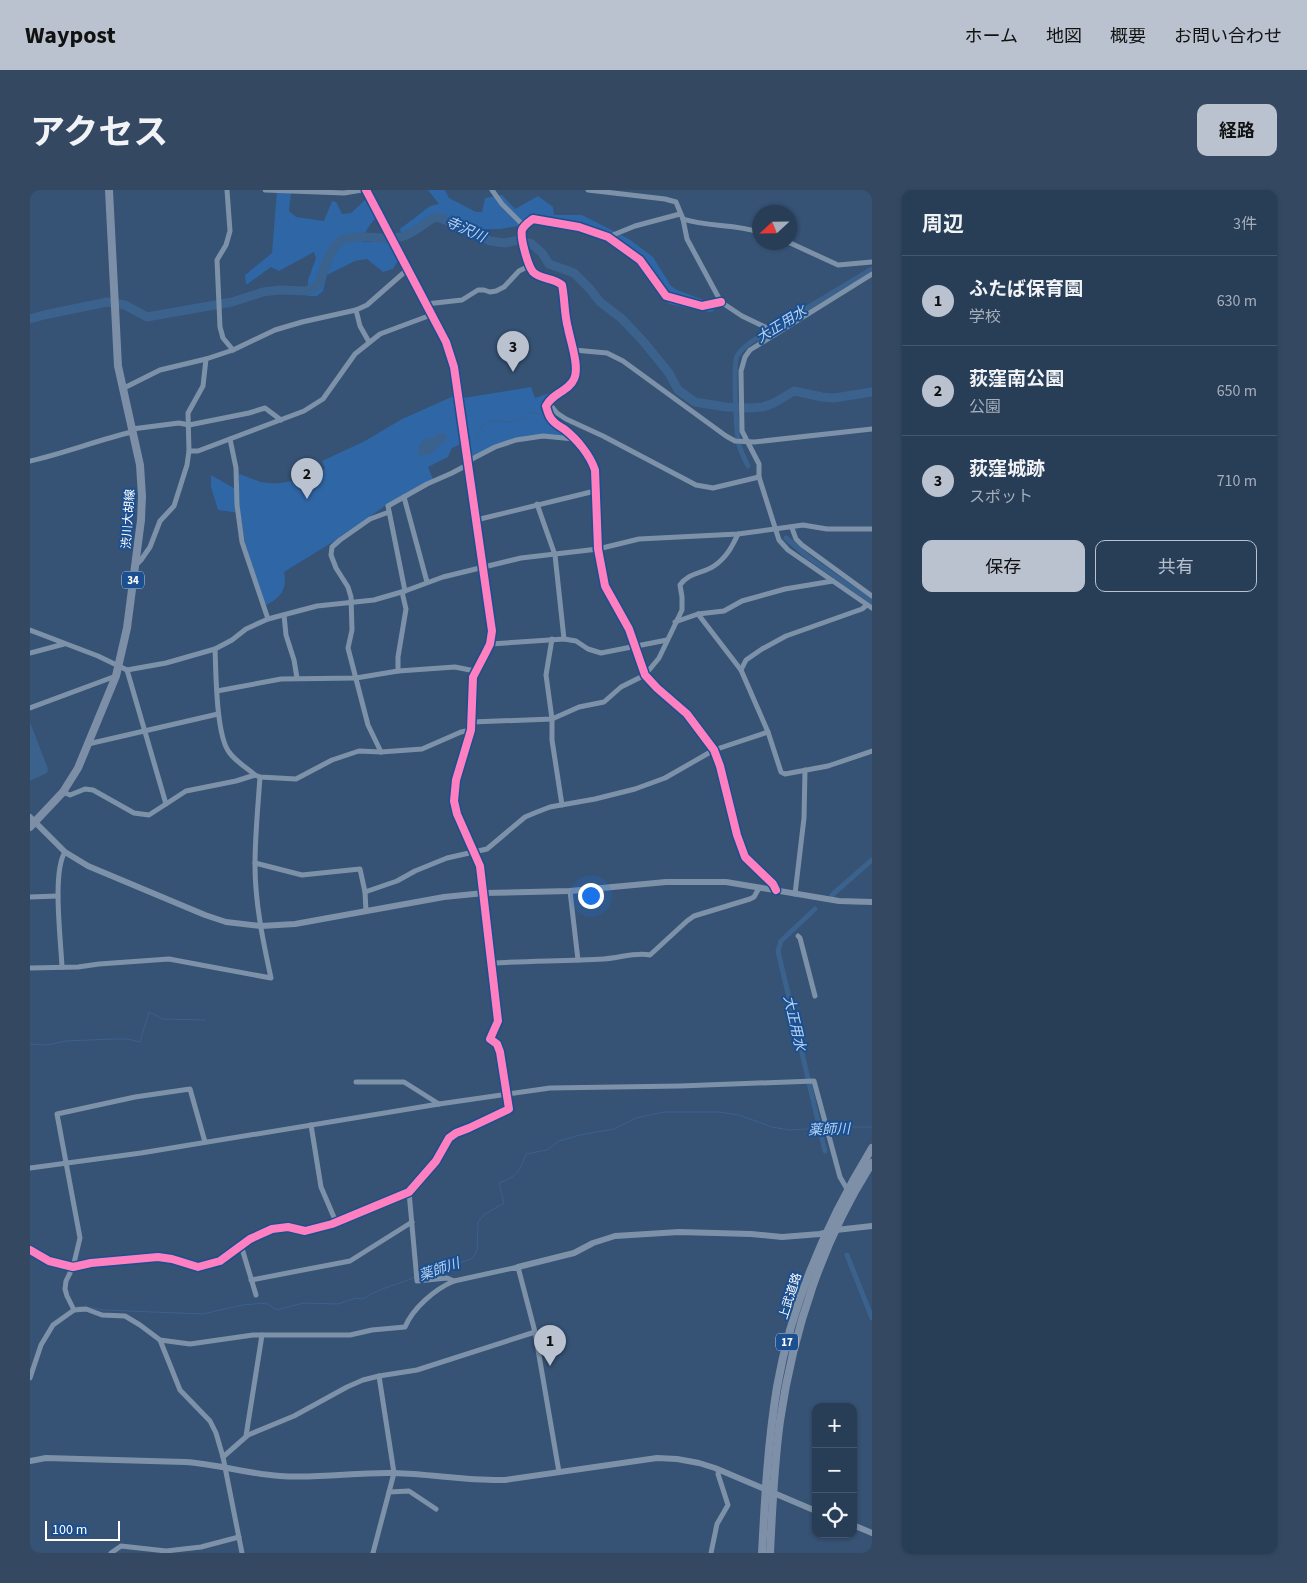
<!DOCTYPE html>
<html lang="ja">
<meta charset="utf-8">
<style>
:root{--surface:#283e57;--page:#344961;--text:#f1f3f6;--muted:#a5aeba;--line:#44576d;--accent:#b9c2ce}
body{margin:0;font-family:"Source Sans 3","Noto Sans JP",sans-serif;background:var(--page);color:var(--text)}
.controls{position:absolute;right:15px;bottom:15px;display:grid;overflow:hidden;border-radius:10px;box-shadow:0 1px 4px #0004}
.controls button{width:45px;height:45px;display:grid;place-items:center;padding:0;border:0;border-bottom:1px solid var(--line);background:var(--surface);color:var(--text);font:25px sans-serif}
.compass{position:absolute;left:722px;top:15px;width:45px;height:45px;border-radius:50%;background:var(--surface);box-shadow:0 1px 4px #0004;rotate:248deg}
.scale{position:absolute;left:15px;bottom:12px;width:75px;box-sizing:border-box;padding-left:5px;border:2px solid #fff;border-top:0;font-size:14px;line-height:18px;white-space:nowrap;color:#fff;-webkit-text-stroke:4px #1b4f8f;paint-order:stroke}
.you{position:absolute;left:560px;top:705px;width:18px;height:18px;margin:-12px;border:4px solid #fff;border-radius:50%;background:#1a73e8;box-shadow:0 0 0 8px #1a73e833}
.badge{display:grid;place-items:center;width:32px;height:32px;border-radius:50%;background:var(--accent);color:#111;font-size:16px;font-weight:700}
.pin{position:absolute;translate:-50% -41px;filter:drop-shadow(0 1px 2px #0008)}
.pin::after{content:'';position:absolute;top:26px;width:18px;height:15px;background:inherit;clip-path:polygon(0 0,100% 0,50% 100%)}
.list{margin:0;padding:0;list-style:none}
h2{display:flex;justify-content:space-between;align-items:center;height:65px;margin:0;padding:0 20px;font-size:21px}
h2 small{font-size:16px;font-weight:400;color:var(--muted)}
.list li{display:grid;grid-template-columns:32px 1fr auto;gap:15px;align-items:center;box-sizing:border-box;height:90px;padding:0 20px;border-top:1px solid var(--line)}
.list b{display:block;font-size:19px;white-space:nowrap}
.list p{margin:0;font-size:16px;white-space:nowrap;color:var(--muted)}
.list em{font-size:16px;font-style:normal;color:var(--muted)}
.actions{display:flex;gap:10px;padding:15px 20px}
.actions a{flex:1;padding:11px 0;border:1px solid var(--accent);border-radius:10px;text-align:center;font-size:18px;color:var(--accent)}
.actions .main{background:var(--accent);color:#111}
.icon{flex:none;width:28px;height:28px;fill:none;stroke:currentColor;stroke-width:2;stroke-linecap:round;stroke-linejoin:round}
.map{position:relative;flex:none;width:842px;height:1363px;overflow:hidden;border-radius:10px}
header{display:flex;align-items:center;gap:30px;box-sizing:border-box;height:70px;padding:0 25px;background:var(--accent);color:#111}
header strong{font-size:24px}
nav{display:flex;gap:28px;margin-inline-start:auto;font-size:18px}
.intro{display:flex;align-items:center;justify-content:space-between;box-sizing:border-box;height:120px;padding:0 30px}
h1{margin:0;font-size:35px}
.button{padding:12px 22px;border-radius:10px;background:var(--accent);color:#111;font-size:18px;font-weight:700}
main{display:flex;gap:30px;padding:0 30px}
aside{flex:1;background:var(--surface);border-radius:10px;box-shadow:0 1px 4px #0004}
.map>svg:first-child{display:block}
.green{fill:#2f66a5}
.water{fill:#3b618d}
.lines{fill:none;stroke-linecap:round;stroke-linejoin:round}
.stream{stroke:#3b618d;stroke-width:1}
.canal{stroke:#3b618d;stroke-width:5}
.river{stroke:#3b618d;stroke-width:9}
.minor{stroke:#7d92a8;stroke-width:5}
.tertiary{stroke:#7d92a8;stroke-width:6}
.primary{stroke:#7d8ea7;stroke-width:8}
.trunk{stroke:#7e90a7;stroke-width:8}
.cycleway-casing{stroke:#1b4f8f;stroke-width:11}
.cycleway{stroke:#ff80c0;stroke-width:8}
.labels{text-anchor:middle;stroke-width:4;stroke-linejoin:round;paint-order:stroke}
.shield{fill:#1b4f8f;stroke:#bbcadd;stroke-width:1}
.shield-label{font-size:11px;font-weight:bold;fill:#fff}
.street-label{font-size:12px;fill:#fff;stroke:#1b4f8f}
.water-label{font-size:14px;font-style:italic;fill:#b5d3f5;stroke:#1b4f8f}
</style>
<header>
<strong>Waypost</strong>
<nav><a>ホーム</a><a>地図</a><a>概要</a><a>お問い合わせ</a></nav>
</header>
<div class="intro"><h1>アクセス</h1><a class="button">経路</a></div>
<main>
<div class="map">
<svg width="842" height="1363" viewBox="0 0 842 1363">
<rect width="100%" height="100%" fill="#365274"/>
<g class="green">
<polygon points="247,0 261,3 259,21 266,27 294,31 302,11 306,12 312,24 321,23 336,9 347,26 337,39 333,52 359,52 369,69 363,79 353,82 337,69 325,71 297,85 293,101 287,106 277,106 278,90 286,68 284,62 249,81 241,77 216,95 215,85 242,63"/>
<polygon points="398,0 415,0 419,8 446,22 452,22 455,8 472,5 485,19 508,6 523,17 524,25 552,25 599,49 623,67 641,96 647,100 676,111 681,110 684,121 679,122 639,114 619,88 615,72 594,53 548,33 504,33 471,39 444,39 416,32 401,32 386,42 371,44 370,39 400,16 409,14"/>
<path d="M501,197l4,11 24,-8 -14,15c1,5 2,12 4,16 5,7 14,9 19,15l-54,2 -43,20 -3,-17 -16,7 -4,9 -20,10 5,12 -48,27 -49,34 -52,32c4,17 -4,27 -20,34l-19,-63 -5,-30 -22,-3 -7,-23v-12l28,16v-17c7,2 15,6 22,8 23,5 44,-5 64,-13l-3,-8 43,-20 37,-22 54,-24 1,4z"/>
</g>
<g class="water">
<path d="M410,243l7,2 -1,6 -7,4 -8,9 -11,2 -2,-2c1,-10 3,-17 15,-16z"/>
<polygon points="0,532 18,579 17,583 0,591"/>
</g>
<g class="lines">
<g class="stream">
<path d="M446,249c11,-29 17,-14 39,-18 6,-1 12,-7 18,-9l11,3 1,4"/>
<polyline points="0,854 17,855 36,851 84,849 97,849 110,852 119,822 133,829 175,830"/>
<polyline points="798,937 842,937"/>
<path d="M389,1085l16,-3 38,-14 4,-8 1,-28 7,-8 19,-11 -5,-20c18,-6 21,-13 27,-29l21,-4 12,-9 21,-6 34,-6 22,-11 28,-6h55l20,3 33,12 17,3 35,-2"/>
<polyline points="47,1116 53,1117"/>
<path d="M57,1117l17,3 99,4 39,-9 24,-2 11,7 26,-7 35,1 18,-6 7,1c15,-11 35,-14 52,-22"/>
</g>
<g class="canal">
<path d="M718,276c-3,-6 -7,-14 -9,-21 -3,-11 -6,-81 -2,-89 4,-7 10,-11 17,-16l118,-71"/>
<polyline points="756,348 778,367 842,412"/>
<polyline points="802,705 842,670"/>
<polyline points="785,719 751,751 748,761 795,961"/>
<polyline points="817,1065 842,1128"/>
</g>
<path class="river" d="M0,129l14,-4 63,-13 18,3 22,12 85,-15 31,-10 16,-2 28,1 11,-6c6,-13 9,-30 19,-41 14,-15 48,-1 67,-8 11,-4 20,-12 29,-18l5,-1 34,14 18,10 15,2 13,-3 14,4 10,9 7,11 25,9 16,16 10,13 21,16 22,23 26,32 9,17 17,12 31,5 23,1 14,-1 11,-4 20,-12 28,6 12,1 38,-6"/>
<g class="minor">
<polyline points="197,0 200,41 196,55 187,70 190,137 193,148 203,160"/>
<polyline points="235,0 314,3 332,0"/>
<polyline points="462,0 472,14 494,36"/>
<polyline points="558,0 635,9 646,12 653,29 657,49 691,112 712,126 735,137 740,146"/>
<path d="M653,29c24,8 51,5 76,13"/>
<polyline points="578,47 605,36 650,24"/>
<polyline points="758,52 808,75 842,72"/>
<polyline points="842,84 720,160 715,167 711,181 712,241 729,274 729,287 749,350 758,360 842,418"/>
<path d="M691,112l-19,4 -36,-10 -26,-36 -32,-23 -29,-10 -46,-8c-4,3 -9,6 -11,11 -2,8 6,36 11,42 8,8 20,5 29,13 3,14 2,29 6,43 2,12 12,39 6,51 -5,12 -22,14 -28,27 1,3 2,8 4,11 3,6 9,9 14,12 13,10 26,26 31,41l3,79 7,37 24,43 16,46 12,13 30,26 27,36 6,16 17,69 8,22 28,27 3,6"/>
<polyline points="396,114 432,110 448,100 454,100 460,102 466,101 474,97 489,81 499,76"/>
<polyline points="326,120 330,136 339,152"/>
<polyline points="544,160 577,163 593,171 696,246 705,251 724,252 842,239"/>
<polyline points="92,199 130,180 176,169 203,160 245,140 272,132 326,120 337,115 378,79"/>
<polyline points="518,212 527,223 536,229 573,246 666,295 683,298 729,287"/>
<polyline points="102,239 149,233 159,235 219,223 235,218 251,230"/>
<polyline points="200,249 206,278 207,315 212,352 238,429"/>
<polyline points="159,261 158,223 173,196 176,169"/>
<path d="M0,271c35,-8 68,-21 102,-29"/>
<polyline points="374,307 397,392"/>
<polyline points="446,330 565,301"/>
<polyline points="762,338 766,349 772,355 842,406"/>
<polyline points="106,375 111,370 120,357 130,331 144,316 157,275 159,261 168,261 274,221 293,209 325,164 350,144 401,125"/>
<polyline points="375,401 358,316 397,294 422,283 439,274 442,269 465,257 486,250 513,246 544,249"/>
<polyline points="668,424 711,480 738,542 751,582 755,584 798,576 842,561"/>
<polyline points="254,425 256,445 264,470 267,488"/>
<polyline points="645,432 668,424 694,421 712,411 755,399 803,391"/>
<polyline points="0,440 68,466 97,480 136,473 185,459 202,450 216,439 238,429 287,416 344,410 375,401 413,387 491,368 568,359 609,349 708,344 773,335 797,339 842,339"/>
<polyline points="522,449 516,485 522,529 522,550 532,615"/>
<polyline points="534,449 546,451 558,459 571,463 637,450"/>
<polyline points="460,454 534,449 525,365 507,314"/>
<path d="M185,459c1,23 1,86 14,103 6,9 18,16 26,23l5,2 36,2 36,-19 27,-9 22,1 41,-3 39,-17 10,-2 2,-53 12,-23 5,-10 2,-13 -38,-264 -8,-25 -80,-152"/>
<polyline points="0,463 34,454"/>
<polyline points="97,480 136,614"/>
<polyline points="711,480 716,470 732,459 756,446 832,419 837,415"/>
<polyline points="368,481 368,467 376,419 372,402"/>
<polyline points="187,501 251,489 326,488 368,481 425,477 445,481"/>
<polyline points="0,518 86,486"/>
<path d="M441,532l81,-3 27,-12 25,-5 17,-15 24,-12 14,-17 23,-48v-13l-2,-12c9,-13 22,-11 34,-19 12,-8 18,-19 24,-32"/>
<polyline points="58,554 188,524"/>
<polyline points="351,562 338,535 318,458 322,440 321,407 318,397 306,378 301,365 302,357 310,350 340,329 359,322"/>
<polyline points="33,602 40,605 55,599 63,600 104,623 119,625 156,601 206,591 225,585"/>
<polyline points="225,673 272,685 330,679 335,702 336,721"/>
<polyline points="540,701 548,770"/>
<polyline points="335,702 367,691 385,681 417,668 457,659 495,627 507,622 520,617 565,609 605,599 635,588 684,560 738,542"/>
<polyline points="765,704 774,628 775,580"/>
<polyline points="0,707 28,706"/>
<polyline points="768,746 770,748 785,806"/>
<path d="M462,773c38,-2 75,-2 112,-4 16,-1 31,-7 46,-4l37,-34 7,-5 56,-17 4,-2 5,-9"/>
<path d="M32,777c-1,-26 -10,-95 3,-115"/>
<path d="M0,778l48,-1 21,-3 70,-5 102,19c-8,-37 -16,-75 -16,-113 0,-29 3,-59 5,-88"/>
<polyline points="326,892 374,892 409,914"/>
<polyline points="281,935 291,997 306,1032"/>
<polyline points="0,978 111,963 409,914 520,898 650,896 784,891 810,987 817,999"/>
<polyline points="379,1002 387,1091 417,1088 424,1091"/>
<polyline points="211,1055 226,1105"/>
<polyline points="0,1060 19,1071 43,1077 61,1073 128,1067 142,1069 168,1077 190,1071 220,1049 242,1039 258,1037 275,1041 302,1034 379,1002 406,971 419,948 426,943 439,938 479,919 470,862 467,854 460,849 468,831 454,703 450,676 445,662"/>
<polyline points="221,1090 320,1071 382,1032"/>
<polyline points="44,1120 37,1106 35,1099 36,1091 43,1077 50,1048 27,924 105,907 160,899 175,952"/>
<polyline points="130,1150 150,1200 180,1231 186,1243 193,1267 212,1363"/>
<path d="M0,1188l11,-33 12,-20 21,-15 12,-1 16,6 23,1 15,9 20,15 30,4 63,-9h97l22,-5 33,-3c8,-19 30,-38 49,-46l64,-14 17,65 24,140"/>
<polyline points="216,1246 232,1145"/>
<polyline points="193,1267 218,1245 264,1226 317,1197 333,1190 349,1186 387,1180 505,1142"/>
<polyline points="359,1302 379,1301 406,1319"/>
<polyline points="81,1363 91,1356 136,1361 171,1357 209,1347"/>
<polyline points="343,1363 364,1283 349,1186"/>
<polyline points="681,1363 687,1334 698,1315 688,1284 689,1280"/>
</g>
<g class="tertiary">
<path d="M441,540c-8,26 -22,57 -14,83 4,14 12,27 18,39"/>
<polyline points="0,627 35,662 58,676 175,725 196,732 231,736 265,734 414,707 454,703 540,701 636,692 696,692 809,711 842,712"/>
<polyline points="488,1077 544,1063 563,1053 585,1046 649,1042 721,1044 752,1047 790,1044 806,1040 842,1036"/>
<path d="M0,1271l16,-3 139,4c32,2 63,12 95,14 38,3 76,-4 114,-3 37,1 74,8 111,7l152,-22 20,1 22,4 16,5 101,43"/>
<polyline points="823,1335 842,1343"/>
</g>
<polyline class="primary" points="0,637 33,602 48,578 86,486 97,438 111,330 112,306 110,275 88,176 79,0"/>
<g class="trunk">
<path d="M732,1363c3,-56 6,-111 15,-166 15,-86 50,-165 95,-239"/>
<path d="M740,1363c2,-44 4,-88 10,-132 13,-90 43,-182 92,-258"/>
</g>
<defs>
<g id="cycleway">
<path d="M691,112l-19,4 -36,-10 -26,-36 -32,-23 -29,-10 -46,-8c-4,3 -9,6 -11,11 -2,8 6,36 11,42 8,8 20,5 29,13 3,14 2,29 6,43 2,12 12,39 6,51 -5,12 -22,14 -28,27 1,3 2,8 4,11 3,6 9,9 14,12 13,10 26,26 31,41l3,79 7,37 24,43 16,46 12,13 30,26 27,36 6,16 17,69 8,22 28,27 3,6"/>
<polyline points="0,1060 19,1071 43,1077 61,1073 128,1067 142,1069 168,1077 190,1071 220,1049 242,1039 258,1037 275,1041 302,1034 379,1002 406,971 419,948 426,943 439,938 479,919 470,862 467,854 460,849 468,831 450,676 427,624 424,611 426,590 441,540 443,487 455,464 460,454 462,441 424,177 416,152 336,0"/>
</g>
</defs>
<use href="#cycleway" class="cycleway-casing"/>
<use href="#cycleway" class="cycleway"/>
</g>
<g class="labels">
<g class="shield">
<rect x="92" y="381.5" width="22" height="17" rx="4"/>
<rect x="746" y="1143.5" width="22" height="17" rx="4"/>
</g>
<g class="shield-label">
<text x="103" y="394">34</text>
<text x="757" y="1156">17</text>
</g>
<g class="street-label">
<text transform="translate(98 329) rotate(-86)" y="4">渋川大胡線</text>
<text transform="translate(760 1106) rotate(-72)" y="4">上武道路</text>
</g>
<g class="water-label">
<text transform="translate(436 39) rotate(24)" y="5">寺沢川</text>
<text transform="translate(751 134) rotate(-32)" y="5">大正用水</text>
<text transform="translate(765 833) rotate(77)" y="5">大正用水</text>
<text transform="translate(799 939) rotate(-2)" y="5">薬師川</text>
<text transform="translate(409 1079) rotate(-19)" y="5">薬師川</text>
</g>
</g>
</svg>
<div class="controls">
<button>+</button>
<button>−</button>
<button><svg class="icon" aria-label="locate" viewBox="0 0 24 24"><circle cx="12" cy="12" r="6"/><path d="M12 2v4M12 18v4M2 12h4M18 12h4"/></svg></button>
</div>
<svg class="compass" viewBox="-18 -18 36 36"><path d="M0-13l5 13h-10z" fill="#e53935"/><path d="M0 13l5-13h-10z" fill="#a5aeba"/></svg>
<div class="scale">100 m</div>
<div class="you"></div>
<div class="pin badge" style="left:520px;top:1176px">1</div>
<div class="pin badge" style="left:277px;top:309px">2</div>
<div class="pin badge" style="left:483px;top:182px">3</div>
</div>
<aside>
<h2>周辺<small>3件</small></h2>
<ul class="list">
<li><span class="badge">1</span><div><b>ふたば保育園</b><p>学校</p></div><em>630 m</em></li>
<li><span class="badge">2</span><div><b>荻窪南公園</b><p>公園</p></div><em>650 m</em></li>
<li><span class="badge">3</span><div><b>荻窪城跡</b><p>スポット</p></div><em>710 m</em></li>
</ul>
<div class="actions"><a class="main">保存</a><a>共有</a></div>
</aside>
</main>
